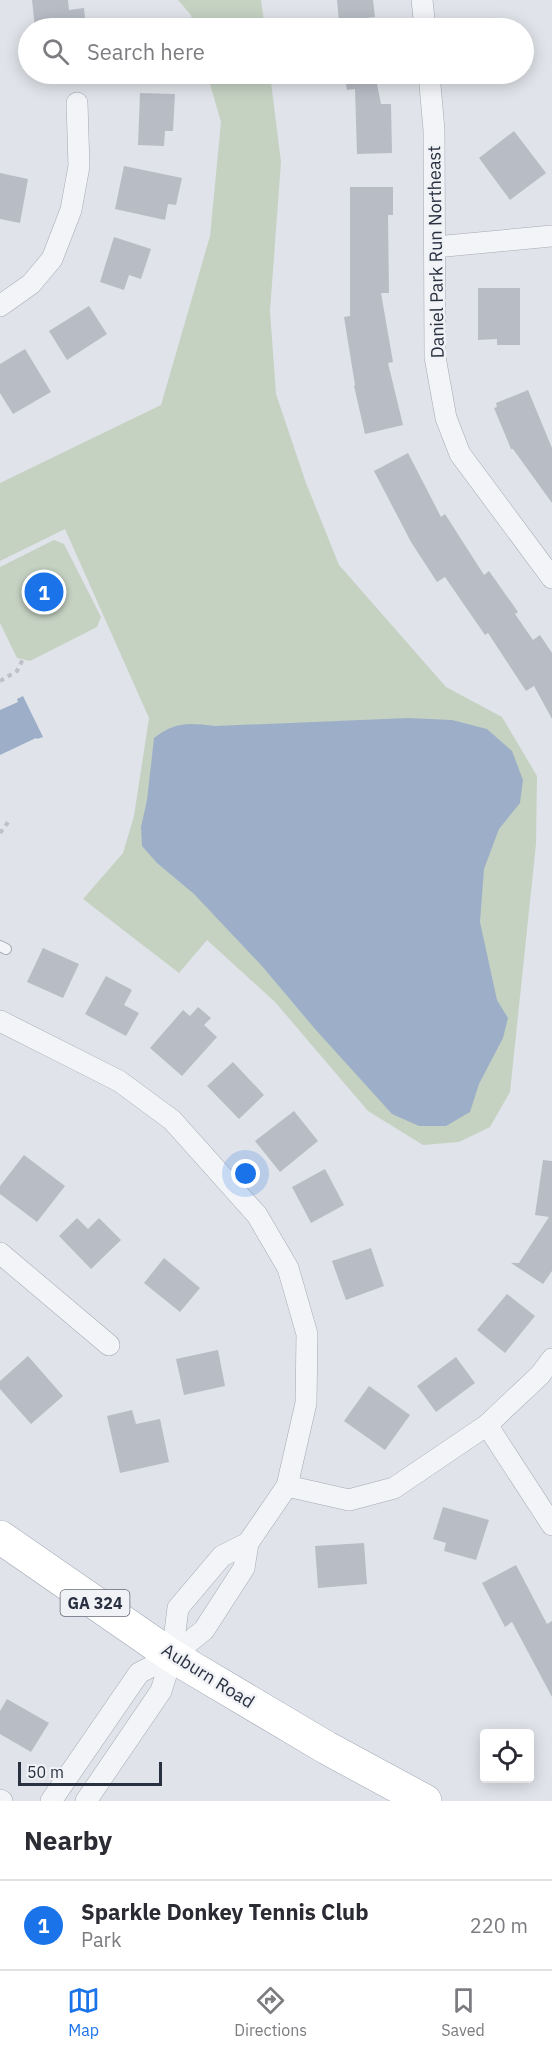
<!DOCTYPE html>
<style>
:root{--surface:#fff;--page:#f7f7f7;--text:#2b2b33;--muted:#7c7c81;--line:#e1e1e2;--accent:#1a73e8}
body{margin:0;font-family:"IBM Plex Sans",sans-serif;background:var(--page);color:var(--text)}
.controls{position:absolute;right:18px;bottom:18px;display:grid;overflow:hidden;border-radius:6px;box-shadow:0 3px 15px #0003}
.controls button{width:54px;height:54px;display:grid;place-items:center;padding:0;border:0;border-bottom:2px solid var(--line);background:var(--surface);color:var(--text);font:30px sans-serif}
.scale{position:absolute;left:18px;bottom:15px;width:144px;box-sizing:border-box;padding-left:6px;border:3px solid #293040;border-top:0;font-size:16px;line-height:21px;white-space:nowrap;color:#293040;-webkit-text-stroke:4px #f0f2f6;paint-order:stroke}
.you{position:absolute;left:246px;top:1174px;width:21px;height:21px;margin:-15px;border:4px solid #fff;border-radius:50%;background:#1a73e8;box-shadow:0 0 0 9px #1a73e833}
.badge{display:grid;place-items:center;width:39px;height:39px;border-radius:50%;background:var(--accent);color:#fff;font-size:20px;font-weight:700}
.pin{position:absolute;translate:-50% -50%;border:3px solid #fff;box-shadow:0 2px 6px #0006}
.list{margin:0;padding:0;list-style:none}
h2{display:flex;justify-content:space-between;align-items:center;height:78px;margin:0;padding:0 24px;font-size:26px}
h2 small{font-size:20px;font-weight:400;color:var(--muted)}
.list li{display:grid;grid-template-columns:39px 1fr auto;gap:18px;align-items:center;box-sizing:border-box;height:90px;padding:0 24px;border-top:2px solid var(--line)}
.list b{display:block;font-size:22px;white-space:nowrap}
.list p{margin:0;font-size:20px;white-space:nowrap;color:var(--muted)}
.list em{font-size:20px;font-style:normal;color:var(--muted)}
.icon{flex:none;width:33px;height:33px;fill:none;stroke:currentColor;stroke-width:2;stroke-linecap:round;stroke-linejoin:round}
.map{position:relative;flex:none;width:552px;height:1801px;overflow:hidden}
.search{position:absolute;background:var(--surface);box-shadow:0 3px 15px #0003;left:18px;right:18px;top:18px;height:66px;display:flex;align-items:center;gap:15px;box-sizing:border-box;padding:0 21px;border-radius:33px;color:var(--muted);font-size:22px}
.sheet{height:168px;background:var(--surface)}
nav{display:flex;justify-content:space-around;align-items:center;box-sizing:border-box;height:84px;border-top:2px solid var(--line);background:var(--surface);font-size:16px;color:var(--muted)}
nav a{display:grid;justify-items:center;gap:3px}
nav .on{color:var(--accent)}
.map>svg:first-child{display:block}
.green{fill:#c5d2c2}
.water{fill:#9dafc8}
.building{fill:#b8bcc5}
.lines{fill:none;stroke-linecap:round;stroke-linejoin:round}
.lane-casing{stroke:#a5aab3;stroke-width:12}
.street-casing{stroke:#a5aab3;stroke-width:22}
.primary-casing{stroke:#a0a7b4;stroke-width:34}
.path{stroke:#bec1c7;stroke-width:4;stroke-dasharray:4.5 4.5;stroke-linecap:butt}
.lane{stroke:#f3f4f7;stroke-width:10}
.street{stroke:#f3f4f7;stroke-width:21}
.primary{stroke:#fff;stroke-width:33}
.labels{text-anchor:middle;stroke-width:5;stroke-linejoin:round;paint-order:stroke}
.shield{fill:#f0f2f6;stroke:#656a77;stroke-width:1.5}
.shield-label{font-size:16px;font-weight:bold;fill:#293040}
.street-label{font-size:18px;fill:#293040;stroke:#f0f2f6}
</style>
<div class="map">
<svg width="552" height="1801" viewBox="0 0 552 1801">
<rect width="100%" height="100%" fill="#e0e3e9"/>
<g class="green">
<polygon points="178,0 261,0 265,28 194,28 191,15"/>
<polygon points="207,74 270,74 281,162 270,311 276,394 306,483 339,565 446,687 502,717 537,776 536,844 510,1092 490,1127 459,1142 423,1145 368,1111 275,1002 207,940 179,973 83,899 123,853 134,816 149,718 65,529 0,561 0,483 161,405 210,236 221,122"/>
<polygon points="54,540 64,544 101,617 97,627 30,661 17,658 0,623 0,567"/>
</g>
<g class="water">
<polygon points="23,696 43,737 37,739 36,738 0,755 0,710 18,702 17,699"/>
<path d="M408,718l44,2 35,9 25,22 11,29 -3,23 -21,26 -15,40 -4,53 17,78 11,18 -5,20 -24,46 -9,28 -24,14h-27l-27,-12 -77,-85 -53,-63 -68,-72 -37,-31 -15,-17 -1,-19 6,-27 7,-62c22,-17 35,-15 61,-12z"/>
</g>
<g class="building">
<polygon points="32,0 68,0 69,10 84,8 86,28 35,28"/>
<polygon points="337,0 373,0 375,17 339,21"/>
<polygon points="344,74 394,74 395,81 377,84 381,104 391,104 392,153 357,154 355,89 347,90"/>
<polygon points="140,93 175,94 173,131 165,131 164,146 138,145"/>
<polygon points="514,131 546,173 510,200 479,158"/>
<polygon points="124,166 182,178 176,205 168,204 165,220 115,209"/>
<polygon points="0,173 28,179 20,223 0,219"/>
<polygon points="350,187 393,187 393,215 388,215 389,293 381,293 393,362 388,363 403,425 365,434 354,386 355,385 344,317 350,316"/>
<polygon points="114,237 151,249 141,279 129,275 124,290 100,282"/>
<polygon points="478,288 520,288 520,345 497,345 497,339 478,340"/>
<polygon points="89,306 107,334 67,360 49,331"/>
<polygon points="25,349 51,392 13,414 0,393 0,364"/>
<polygon points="528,390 552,448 552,503 513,449 511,449 494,408 497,407 496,403"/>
<polygon points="408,453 441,517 445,514 484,575 489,571 518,612 515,614 533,640 540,635 552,653 552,719 534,686 526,691 488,633 485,635 445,577 437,582 411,542 374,471"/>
<polygon points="43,948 79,964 63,998 27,982"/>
<polygon points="106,976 132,990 124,1005 139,1013 126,1036 85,1014"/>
<polygon points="198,1007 211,1018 204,1025 217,1037 182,1076 150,1048 183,1010 190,1016"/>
<polygon points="233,1062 264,1095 239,1119 207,1086"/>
<polygon points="294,1111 318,1141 280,1172 255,1141"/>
<polygon points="24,1155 65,1186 37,1222 0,1194 0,1186"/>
<polygon points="543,1160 552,1161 552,1271 543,1284 511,1263 519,1263 549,1217 535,1215"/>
<polygon points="325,1169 344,1205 311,1223 292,1187"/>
<polygon points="77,1218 88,1229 99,1218 121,1240 91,1269 59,1236"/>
<polygon points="371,1248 384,1286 346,1300 332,1261"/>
<polygon points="164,1258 200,1288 180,1312 144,1283"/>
<polygon points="507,1294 535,1316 505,1353 477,1330"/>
<polygon points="218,1350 225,1386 184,1395 176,1359"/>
<polygon points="28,1356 63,1396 31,1424 0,1389 0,1381"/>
<polygon points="456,1357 475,1383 436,1412 417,1386"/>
<polygon points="369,1386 410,1415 385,1450 344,1421"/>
<polygon points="132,1410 136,1424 160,1419 169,1462 120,1473 107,1416"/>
<polygon points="443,1507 489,1520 476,1560 444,1551 446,1543 433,1539"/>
<polygon points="364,1543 367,1584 318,1588 315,1546"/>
<polygon points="516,1565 547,1624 552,1621 552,1697 512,1622 505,1627 482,1583"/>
<polygon points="7,1699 49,1723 31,1752 0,1734 0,1711"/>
</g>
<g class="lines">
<defs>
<polyline id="lane" points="0,946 6,949"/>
<g id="street">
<polyline points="422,0 425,28"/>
<polyline points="429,74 434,130 435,357 446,418 460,454 552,578"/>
<polyline points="435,247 552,236"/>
<polyline points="0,306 31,284 52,259 71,210 79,166 77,103"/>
<polyline points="0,1021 119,1081 172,1120 257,1215 288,1268 307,1334 306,1403 287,1486 248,1543 244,1568 204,1630 172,1656 139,1673 51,1801"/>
<polyline points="0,1253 109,1345"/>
<polyline points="487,1425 552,1525"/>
<polyline points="287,1486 349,1500 394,1488 487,1425 540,1375 552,1359"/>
<polyline points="0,1800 2,1801"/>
<polyline points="86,1801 161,1691 172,1656 178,1608 222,1556 248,1543"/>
</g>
<polyline id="primary" points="0,1537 172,1656 327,1748 425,1801"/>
</defs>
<use href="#lane" class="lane-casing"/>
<use href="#street" class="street-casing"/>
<use href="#primary" class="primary-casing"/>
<g class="path">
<polyline points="0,681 17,671 23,659"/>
<polyline points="0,833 9,821"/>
</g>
<use href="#lane" class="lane"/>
<use href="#street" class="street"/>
<use href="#primary" class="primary"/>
</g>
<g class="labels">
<rect class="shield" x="60.5" y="1590" width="69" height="26" rx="4.5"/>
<g class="shield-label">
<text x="95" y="1609">GA 324</text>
</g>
<g class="street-label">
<text transform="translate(436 252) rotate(-91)" y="6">Daniel Park Run Northeast</text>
<text transform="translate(208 1676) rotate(32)" y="6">Auburn Road</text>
</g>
</g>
</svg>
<div class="controls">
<button><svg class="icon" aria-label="locate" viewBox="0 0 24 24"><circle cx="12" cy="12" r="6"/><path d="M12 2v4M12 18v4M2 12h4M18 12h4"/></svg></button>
</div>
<div class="scale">50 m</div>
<div class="you"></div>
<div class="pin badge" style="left:44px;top:592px">1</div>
<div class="search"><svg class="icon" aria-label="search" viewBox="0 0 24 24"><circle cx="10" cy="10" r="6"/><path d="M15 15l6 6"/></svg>Search here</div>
</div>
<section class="sheet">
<h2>Nearby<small></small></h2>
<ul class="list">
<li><span class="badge">1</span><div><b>Sparkle Donkey Tennis Club</b><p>Park</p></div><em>220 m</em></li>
</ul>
</section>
<nav>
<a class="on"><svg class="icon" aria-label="map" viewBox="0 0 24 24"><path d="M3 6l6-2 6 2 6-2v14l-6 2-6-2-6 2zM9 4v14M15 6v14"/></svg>Map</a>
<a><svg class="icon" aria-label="directions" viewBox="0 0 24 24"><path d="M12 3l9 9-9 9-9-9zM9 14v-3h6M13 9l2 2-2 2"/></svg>Directions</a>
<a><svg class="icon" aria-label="saved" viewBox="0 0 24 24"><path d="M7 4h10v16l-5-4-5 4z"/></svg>Saved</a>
</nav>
